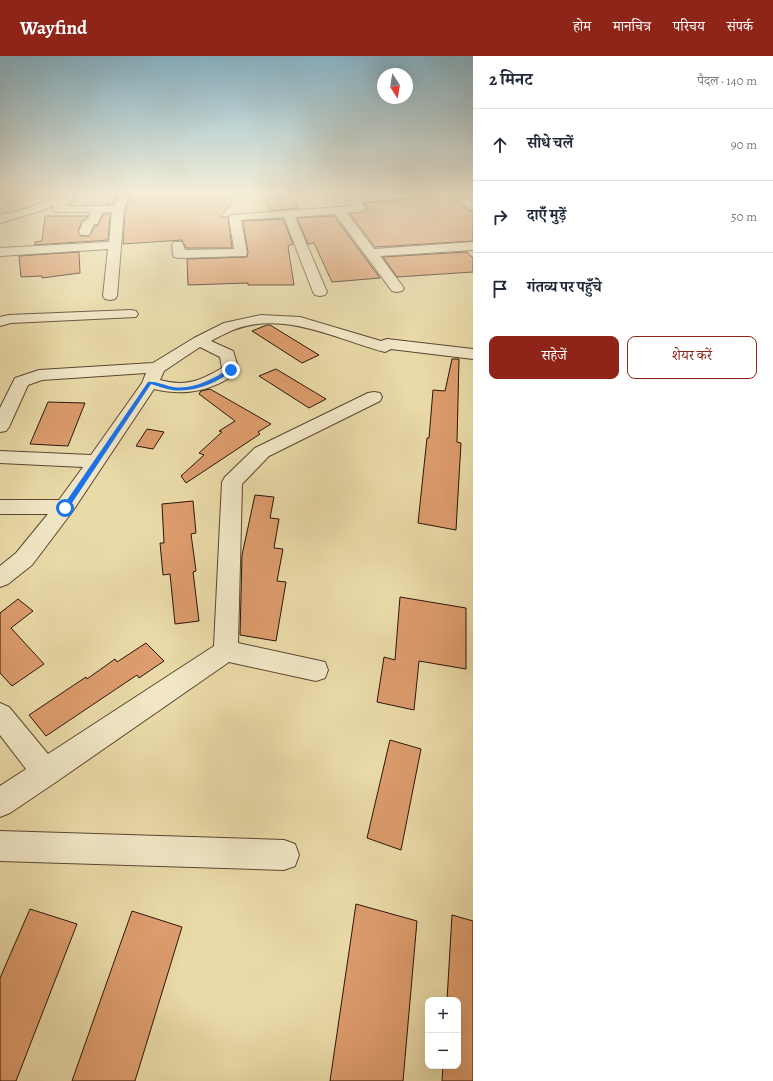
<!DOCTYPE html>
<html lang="hi">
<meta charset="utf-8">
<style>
:root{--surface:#fff;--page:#f2f2f3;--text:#1f2937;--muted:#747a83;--line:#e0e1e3;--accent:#8f2418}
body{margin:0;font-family:Alegreya,"Noto Serif Devanagari",serif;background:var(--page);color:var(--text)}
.controls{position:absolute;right:12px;bottom:12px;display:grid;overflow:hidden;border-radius:8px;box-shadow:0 4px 16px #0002}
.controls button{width:36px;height:36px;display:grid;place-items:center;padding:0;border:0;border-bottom:1px solid var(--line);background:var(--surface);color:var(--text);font:20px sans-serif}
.compass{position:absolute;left:377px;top:12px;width:36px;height:36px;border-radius:50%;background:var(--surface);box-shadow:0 4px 16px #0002;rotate:168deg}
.stop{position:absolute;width:12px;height:12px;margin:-9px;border:3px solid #1a73e8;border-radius:50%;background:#fff}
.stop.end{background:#1a73e8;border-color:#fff;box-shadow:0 1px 4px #0008}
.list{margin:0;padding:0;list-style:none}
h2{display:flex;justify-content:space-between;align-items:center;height:52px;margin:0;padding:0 16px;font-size:17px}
h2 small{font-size:13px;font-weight:400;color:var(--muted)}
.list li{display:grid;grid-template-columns:26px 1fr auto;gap:12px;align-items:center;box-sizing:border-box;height:72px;padding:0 16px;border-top:1px solid var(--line)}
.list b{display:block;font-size:15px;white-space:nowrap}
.list em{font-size:13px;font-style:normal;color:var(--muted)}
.actions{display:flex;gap:8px;padding:12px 16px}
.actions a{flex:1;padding:9px 0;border:1px solid var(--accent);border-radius:8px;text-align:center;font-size:14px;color:var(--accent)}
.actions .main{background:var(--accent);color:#fff}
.icon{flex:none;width:22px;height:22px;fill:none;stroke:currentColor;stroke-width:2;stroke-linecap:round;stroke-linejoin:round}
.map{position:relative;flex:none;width:473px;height:1025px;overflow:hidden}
header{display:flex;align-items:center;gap:24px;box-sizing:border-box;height:56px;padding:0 20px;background:var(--accent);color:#fff}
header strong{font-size:19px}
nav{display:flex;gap:22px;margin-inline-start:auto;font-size:14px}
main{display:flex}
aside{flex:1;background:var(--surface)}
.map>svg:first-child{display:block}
.building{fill:#dd9c6d;stroke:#2a150b}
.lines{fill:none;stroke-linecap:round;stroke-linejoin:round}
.minor-casing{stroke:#5a4632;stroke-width:2}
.minor{fill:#f1e7c6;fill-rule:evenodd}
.route{fill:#1a73e8}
</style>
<header>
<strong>Wayfind</strong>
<nav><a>होम</a><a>मानचित्र</a><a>परिचय</a><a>संपर्क</a></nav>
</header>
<main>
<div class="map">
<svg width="473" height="1025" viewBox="0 0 473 1025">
<rect width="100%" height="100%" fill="#e9daa7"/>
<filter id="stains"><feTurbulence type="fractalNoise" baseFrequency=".005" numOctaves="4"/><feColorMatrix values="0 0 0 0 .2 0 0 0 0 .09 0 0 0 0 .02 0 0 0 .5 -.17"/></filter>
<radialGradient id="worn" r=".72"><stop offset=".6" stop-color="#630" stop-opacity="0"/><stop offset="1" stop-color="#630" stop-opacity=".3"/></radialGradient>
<g class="building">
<polygon points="113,136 118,136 113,148 106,148"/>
<polygon points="132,136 241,136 220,161 228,161 232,192 186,192 182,184 123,188 125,153"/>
<polygon points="445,136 468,154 473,155 473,185 375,191 350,158 366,155 367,152 364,147 439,140"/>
<polygon points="291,139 299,152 271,155 263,141"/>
<polygon points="104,158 110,158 108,184 35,189 35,186 42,185 45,160 88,160 82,165 78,175 81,180 89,180 95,170 98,169"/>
<polygon points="334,160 380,222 332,226 314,187 308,188 297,162"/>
<polygon points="283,163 293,188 288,190 294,229 248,229 248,227 188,229 187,203 247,201 248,197 243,165"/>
<polygon points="79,196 80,217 42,222 42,220 21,221 19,200"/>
<polygon points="467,196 473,202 473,216 397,221 383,201"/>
<polygon points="267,269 270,269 319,299 302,307 252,275"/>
<polygon points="452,303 459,303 457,386 461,387 456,474 418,467 427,382 429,382 433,334 445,335"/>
<polygon points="276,313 326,343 309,352 259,320"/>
<polygon points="210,333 271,368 258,376 260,378 186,427 181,420 204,399 199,397 222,376 219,375 235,365 199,338 201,335"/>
<polygon points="48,346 85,347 68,390 30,388"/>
<polygon points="147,373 164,376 153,393 136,390"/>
<polygon points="255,439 274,441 270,462 279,463 274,492 283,493 277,525 286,526 276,585 240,579 242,499"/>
<polygon points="193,445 196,477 191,478 196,515 193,516 199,565 175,568 170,518 163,519 160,487 164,487 162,448"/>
<polygon points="400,541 466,552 466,613 419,605 414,654 377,646 384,601 395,604"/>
<polygon points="18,543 33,555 11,572 44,608 12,630 0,617 0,557"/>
<polygon points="146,587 164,605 139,622 137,619 46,680 29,659 86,621 87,623 115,603 117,606"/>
<polygon points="390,684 421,693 401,794 367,782"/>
<polygon points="356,848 417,865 403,1025 330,1025"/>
<polygon points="30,853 77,868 16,1025 0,1025 0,922"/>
<polygon points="132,855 182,871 135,1025 72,1025"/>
<polygon points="452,859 473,865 473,1025 442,1025 443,1010 458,1010 458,944 447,944"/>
</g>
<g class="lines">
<defs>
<g id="minor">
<polygon points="67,136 78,137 67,150 114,150 120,136 131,136 124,153 117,240 115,243 110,244 105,243 103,240 108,193 0,200 0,192 109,186 112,156 103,156 97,168 94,168 89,179 81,179 79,176 83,166 88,163 91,156 58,156 54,155 52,153 55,149 37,156 0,167 0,159 29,152 51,143 55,142 60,144"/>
<polygon points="343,136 354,136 356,139 394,136 444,136 439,139 361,146 366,153 364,155 347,157 374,193 473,186 473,194 380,200 404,232 402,235 397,236 392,235 335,158 295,161 327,236 325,239 320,240 315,239 313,236 284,161 241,164 247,197 246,200 179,202 174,201 173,198 172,189 174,186 182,186 185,194 234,193 229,161 231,159 352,150"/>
<polygon points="448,136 460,136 473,146 473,154 469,153"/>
<polygon points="131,254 136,255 138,258 136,261 11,267 0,270 0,261 9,259"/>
<path d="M261,259l39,2 81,24 6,-2 86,10v10l-82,-10 -6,3c-49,-13 -101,-42 -152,-22 -7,3 -15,7 -22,11l22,10 6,19c-3,5 -10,8 -15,11 -23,12 -44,14 -70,8l-82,123 -40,53 -24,19 -8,3v-21l16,-13 32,-39h-48v-14h59l24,-33 -83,-4v-12l91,4 51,-72 4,-10 -104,7 -14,5 -19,42 -3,4 -6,1v-24l15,-30 24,-8 114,-7 41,-25 30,-15zM200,291l20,10 2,11c-22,13 -37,19 -62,12l4,-9z"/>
<polygon points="374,336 380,337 382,341 380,345 269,400 242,428 238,587 325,606 328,614 325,622 316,625 229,606 56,726 10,757 0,761 0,730 26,713 0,679 0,647 9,651 48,698 214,590 222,426 225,421 255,392 368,337"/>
<polygon points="0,775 284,784 295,788 299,799 295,810 284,814 0,805"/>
</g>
</defs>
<use href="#minor" class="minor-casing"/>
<use href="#minor" class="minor"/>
</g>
<linearGradient id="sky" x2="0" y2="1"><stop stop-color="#87b7cd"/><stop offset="0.49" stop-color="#f5eed7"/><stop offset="1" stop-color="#f5eed7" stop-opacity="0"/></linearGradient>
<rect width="473" height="280" fill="url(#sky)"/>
<path class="route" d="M229,313l4,1c-15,13 -40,23 -61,20 -6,-1 -14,-4 -21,-6l-83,125h-5v-3l85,-124c9,-1 17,4 25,5 21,3 39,-8 56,-18z"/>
<rect width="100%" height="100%" filter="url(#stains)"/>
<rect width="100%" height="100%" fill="url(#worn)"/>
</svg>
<div class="controls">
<button>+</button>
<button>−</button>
</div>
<svg class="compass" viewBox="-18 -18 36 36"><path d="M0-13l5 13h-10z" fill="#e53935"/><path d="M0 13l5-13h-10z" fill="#747a83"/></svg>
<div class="stop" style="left:65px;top:452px"></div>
<div class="stop end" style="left:231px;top:314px"></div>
</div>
<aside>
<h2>2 मिनट<small>पैदल · 140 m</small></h2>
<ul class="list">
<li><svg class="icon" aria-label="ahead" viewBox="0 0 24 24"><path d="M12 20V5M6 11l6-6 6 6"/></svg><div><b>सीधे चलें</b></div><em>90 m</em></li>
<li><svg class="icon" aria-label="right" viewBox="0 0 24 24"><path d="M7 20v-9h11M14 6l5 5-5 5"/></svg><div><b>दाएँ मुड़ें</b></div><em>50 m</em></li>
<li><svg class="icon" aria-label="arrive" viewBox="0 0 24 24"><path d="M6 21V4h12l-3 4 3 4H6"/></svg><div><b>गंतव्य पर पहुँचे</b></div></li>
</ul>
<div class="actions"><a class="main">सहेजें</a><a>शेयर करें</a></div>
</aside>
</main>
